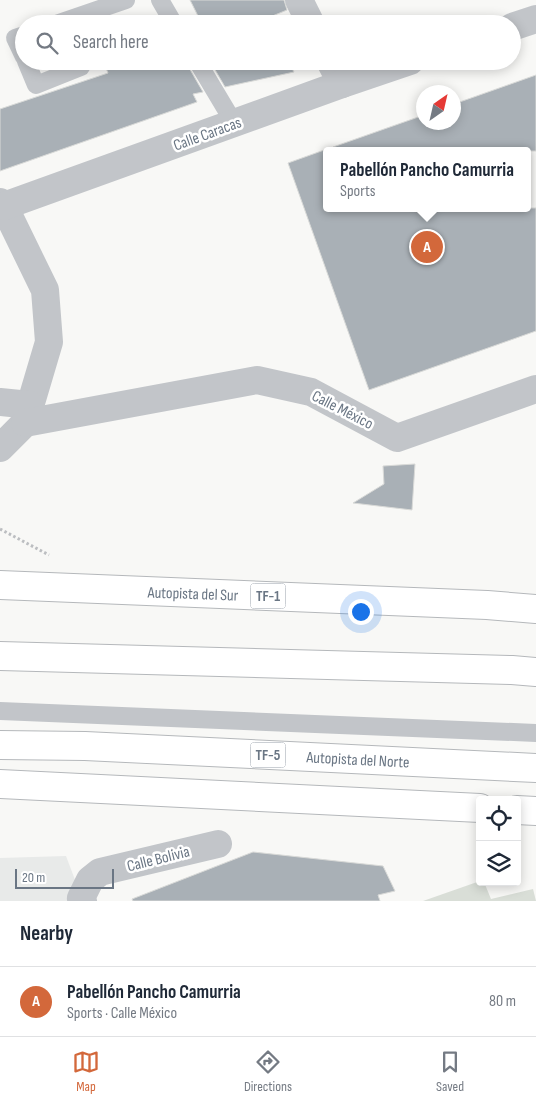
<!DOCTYPE html>
<meta charset="utf-8">
<style>
:root{--surface:#fff;--page:#f2f2f3;--text:#1f2937;--muted:#747a83;--line:#e0e1e3;--accent:#d3683b}
body{margin:0;font-family:"Sofia Sans Condensed",sans-serif;background:var(--page);color:var(--text)}
.controls{position:absolute;right:15px;bottom:15px;display:grid;overflow:hidden;border-radius:5px;box-shadow:0 2px 12px #0003}
.controls button{width:45px;height:45px;display:grid;place-items:center;padding:0;border:0;border-bottom:1px solid var(--line);background:var(--surface);color:var(--text);font:25px sans-serif}
.compass{position:absolute;left:416px;top:85px;width:45px;height:45px;border-radius:50%;background:var(--surface);box-shadow:0 2px 12px #0003;rotate:34deg}
.scale{position:absolute;left:15px;bottom:12px;width:99px;box-sizing:border-box;padding-left:5px;border:2px solid #6a7684;border-top:0;font-size:14px;line-height:18px;white-space:nowrap;color:#6a7684;-webkit-text-stroke:4px #fff;paint-order:stroke}
.you{position:absolute;left:360px;top:611px;width:18px;height:18px;margin:-12px;border:4px solid #fff;border-radius:50%;background:#1a73e8;box-shadow:0 0 0 8px #1a73e833}
.badge{display:grid;place-items:center;width:32px;height:32px;border-radius:50%;background:var(--accent);color:#fff;font-size:16px;font-weight:700}
.pin{position:absolute;translate:-50% -50%;border:2px solid #fff;box-shadow:0 1px 5px #0006}
.popup{position:absolute;left:323px;top:147px;width:208px;height:65px;box-sizing:border-box;display:grid;place-content:center;border-radius:5px;background:var(--surface);filter:drop-shadow(0 1px 4px #0005);font-size:16px;white-space:nowrap;color:var(--muted)}
.popup b{font-size:19px;color:var(--text)}
.popup::after{content:'';position:absolute;left:50%;top:100%;margin-left:-10px;border:10px solid transparent;border-top-color:var(--surface)}
.list{margin:0;padding:0;list-style:none}
h2{display:flex;justify-content:space-between;align-items:center;height:65px;margin:0;padding:0 20px;font-size:21px}
h2 small{font-size:16px;font-weight:400;color:var(--muted)}
.list li{display:grid;grid-template-columns:32px 1fr auto;gap:15px;align-items:center;box-sizing:border-box;height:70px;padding:0 20px;border-top:1px solid var(--line)}
.list b{display:block;font-size:19px;white-space:nowrap}
.list p{margin:0;font-size:16px;white-space:nowrap;color:var(--muted)}
.list em{font-size:16px;font-style:normal;color:var(--muted)}
.icon{flex:none;width:28px;height:28px;fill:none;stroke:currentColor;stroke-width:2;stroke-linecap:round;stroke-linejoin:round}
.map{position:relative;flex:none;width:536px;height:901px;overflow:hidden}
.search{position:absolute;background:var(--surface);box-shadow:0 2px 12px #0003;left:15px;right:15px;top:15px;height:55px;display:flex;align-items:center;gap:12px;box-sizing:border-box;padding:0 18px;border-radius:28px;color:var(--muted);font-size:19px}
.sheet{height:135px;background:var(--surface)}
nav{display:flex;justify-content:space-around;align-items:center;box-sizing:border-box;height:70px;border-top:1px solid var(--line);background:var(--surface);font-size:14px;color:var(--muted)}
nav a{display:grid;justify-items:center;gap:2px}
nav .on{color:var(--accent)}
.map>svg:first-child{display:block}
.built{fill:#e8eae9}
.green{fill:#d9ded7}
.building{fill:#a9b0b6;stroke:#d9dad8}
.lines{fill:none;stroke-linecap:round;stroke-linejoin:round}
.motorway-casing{stroke:#b5b8bb;stroke-width:30}
.path{stroke:#bcbec1;stroke-width:3;stroke-dasharray:2.5 2.5;stroke-linecap:butt}
.service{stroke:#c2c5c9;stroke-width:18}
.minor{stroke:#c2c5c9;stroke-width:28}
.motorway{stroke:#fff;stroke-width:28}
.labels{text-anchor:middle;stroke-width:5;stroke-linejoin:round;paint-order:stroke}
.shield{fill:#fff;stroke:#979fa9;stroke-width:1}
.shield-label{font-size:15px;font-weight:bold;fill:#6a7684}
.street-label{font-size:16px;fill:#6a7684;stroke:#fff}
</style>
<div class="map">
<svg width="536" height="901" viewBox="0 0 536 901">
<rect width="100%" height="100%" fill="#f8f8f6"/>
<polygon class="built" points="66,856 83,901 0,901 0,858"/>
<polygon class="green" points="480,881 480,882 484,882 491,899 533,889 536,901 423,901"/>
<g class="building">
<polygon points="190,0 284,0 287,10 265,19 268,24 202,24"/>
<polygon points="103,61 186,61 188,66 203,92 193,94 197,102 0,171 0,109 108,73"/>
<polygon points="210,61 288,61 294,72 225,87"/>
<polygon points="536,75 536,151 333,151 333,147 424,115 424,122 454,122 454,104"/>
<polygon points="327,149 327,208 536,208 536,331 369,390 288,163"/>
<polygon points="415,464 412,510 353,503 384,484 383,466"/>
<polygon points="253,852 383,866 395,891 378,895 380,901 133,901 132,899"/>
</g>
<g class="lines">
<defs>
<g id="motorway">
<polyline points="0,585 487,605 536,609"/>
<polyline points="0,656 512,670 536,672"/>
<polyline points="0,745 85,746 536,768"/>
<polyline points="0,784 480,808"/>
<polyline points="517,810 536,811"/>
</g>
</defs>
<use href="#motorway" class="motorway-casing"/>
<polyline class="path" points="0,529 49,555"/>
<g class="service">
<polyline points="160,0 174,24"/>
<polyline points="56,24 126,0"/>
<polyline points="24,35 15,38 24,57"/>
<polyline points="26,61 36,85 81,67 79,61"/>
<polyline points="197,61 234,123"/>
<polyline points="0,711 536,733"/>
</g>
<g class="minor">
<polyline points="299,0 311,24"/>
<polyline points="512,27 536,19"/>
<polyline points="330,61 342,84"/>
<polyline points="0,202 4,206 45,290 49,342 25,423 0,448"/>
<polyline points="4,206 342,84 410,61"/>
<polyline points="0,402 30,405"/>
<polyline points="25,423 257,380 311,392 397,438 536,389"/>
<polyline points="83,901 81,898 90,880 100,872 218,844"/>
</g>
<use href="#motorway" class="motorway"/>
</g>
<g class="labels">
<g class="shield">
<rect x="250.5" y="583.5" width="35" height="25" rx="4"/>
<rect x="250.5" y="742.5" width="35" height="25" rx="4"/>
</g>
<g class="shield-label">
<text x="268" y="601">TF-1</text>
<text x="268" y="760">TF-5</text>
</g>
<g class="street-label">
<text transform="translate(207 133) rotate(-20)" y="6">Calle Caracas</text>
<text transform="translate(343 409) rotate(27)" y="6">Calle México</text>
<text transform="translate(193 593) rotate(2)" y="6">Autopista del Sur</text>
<text transform="translate(358 759) rotate(3)" y="6">Autopista del Norte</text>
<text transform="translate(158 858) rotate(-14)" y="6">Calle Bolivia</text>
</g>
</g>
</svg>
<div class="controls">
<button><svg class="icon" aria-label="locate" viewBox="0 0 24 24"><circle cx="12" cy="12" r="6"/><path d="M12 2v4M12 18v4M2 12h4M18 12h4"/></svg></button>
<button><svg class="icon" aria-label="layers" viewBox="0 0 24 24"><path d="M12 4l9 5-9 5-9-5zM3 14l9 5 9-5"/></svg></button>
</div>
<svg class="compass" viewBox="-18 -18 36 36"><path d="M0-13l5 13h-10z" fill="#e53935"/><path d="M0 13l5-13h-10z" fill="#747a83"/></svg>
<div class="scale">20 m</div>
<div class="you"></div>
<div class="pin badge" style="left:427px;top:247px">A</div>
<div class="popup"><b>Pabellón Pancho Camurria</b>Sports</div>
<div class="search"><svg class="icon" aria-label="search" viewBox="0 0 24 24"><circle cx="10" cy="10" r="6"/><path d="M15 15l6 6"/></svg>Search here</div>
</div>
<section class="sheet">
<h2>Nearby<small></small></h2>
<ul class="list">
<li><span class="badge">A</span><div><b>Pabellón Pancho Camurria</b><p>Sports · Calle México</p></div><em>80 m</em></li>
</ul>
</section>
<nav>
<a class="on"><svg class="icon" aria-label="map" viewBox="0 0 24 24"><path d="M3 6l6-2 6 2 6-2v14l-6 2-6-2-6 2zM9 4v14M15 6v14"/></svg>Map</a>
<a><svg class="icon" aria-label="directions" viewBox="0 0 24 24"><path d="M12 3l9 9-9 9-9-9zM9 14v-3h6M13 9l2 2-2 2"/></svg>Directions</a>
<a><svg class="icon" aria-label="saved" viewBox="0 0 24 24"><path d="M7 4h10v16l-5-4-5 4z"/></svg>Saved</a>
</nav>
